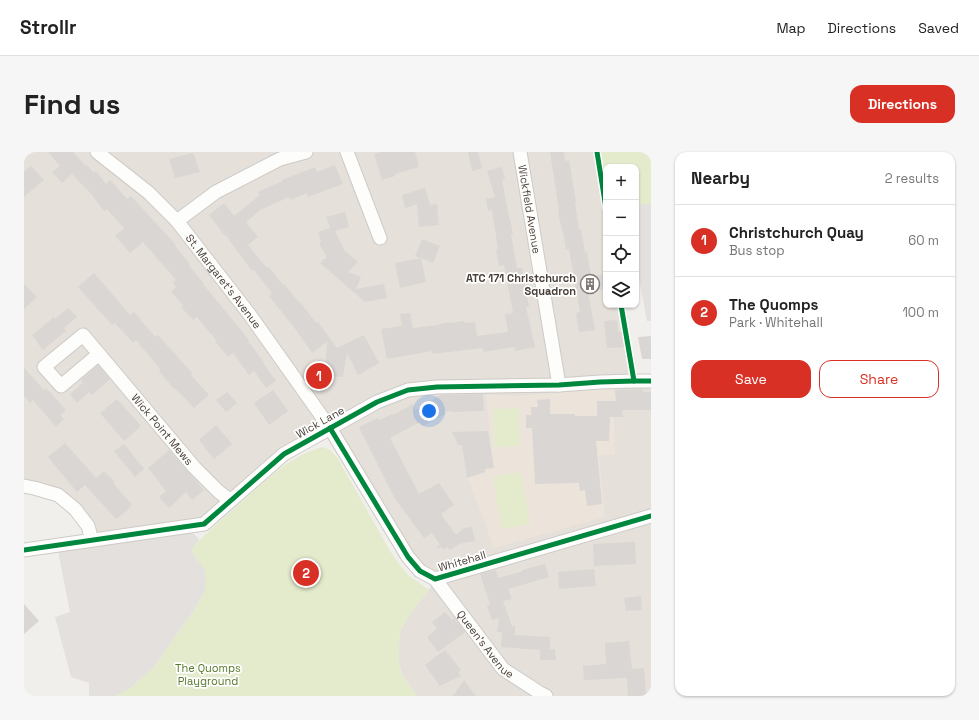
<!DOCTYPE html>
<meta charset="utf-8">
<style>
:root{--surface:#fff;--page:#f6f6f6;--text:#222;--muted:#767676;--line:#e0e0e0;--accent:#d93025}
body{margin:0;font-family:"Space Grotesk",sans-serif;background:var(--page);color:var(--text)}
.controls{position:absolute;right:12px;top:12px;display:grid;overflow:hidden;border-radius:8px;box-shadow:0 1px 3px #0004}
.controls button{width:36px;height:36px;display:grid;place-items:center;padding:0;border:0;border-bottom:1px solid var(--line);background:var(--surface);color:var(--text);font:20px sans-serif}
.you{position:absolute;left:405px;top:259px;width:14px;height:14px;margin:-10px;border:3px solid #fff;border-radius:50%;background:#1a73e8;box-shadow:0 0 0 6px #1a73e833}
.badge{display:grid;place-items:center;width:26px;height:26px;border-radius:50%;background:var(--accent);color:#fff;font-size:13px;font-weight:700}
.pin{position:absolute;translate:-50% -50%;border:2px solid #fff;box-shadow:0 1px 4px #0006}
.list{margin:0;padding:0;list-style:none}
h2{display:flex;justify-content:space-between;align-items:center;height:52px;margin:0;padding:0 16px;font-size:17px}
h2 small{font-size:13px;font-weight:400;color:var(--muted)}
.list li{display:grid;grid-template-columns:26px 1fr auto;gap:12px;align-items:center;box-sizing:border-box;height:72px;padding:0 16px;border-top:1px solid var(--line)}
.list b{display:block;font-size:15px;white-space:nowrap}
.list p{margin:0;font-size:13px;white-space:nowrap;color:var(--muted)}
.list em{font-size:13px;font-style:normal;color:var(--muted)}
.actions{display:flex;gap:8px;padding:12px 16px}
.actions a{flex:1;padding:9px 0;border:1px solid var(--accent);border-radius:12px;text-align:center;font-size:14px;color:var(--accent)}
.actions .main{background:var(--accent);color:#fff}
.icon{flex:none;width:22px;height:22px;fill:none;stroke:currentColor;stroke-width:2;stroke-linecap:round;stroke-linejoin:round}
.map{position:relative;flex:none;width:627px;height:544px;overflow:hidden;border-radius:12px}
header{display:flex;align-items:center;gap:24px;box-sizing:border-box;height:56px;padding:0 20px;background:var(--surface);border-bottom:1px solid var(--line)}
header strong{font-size:19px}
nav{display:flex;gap:22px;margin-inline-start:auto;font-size:14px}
.intro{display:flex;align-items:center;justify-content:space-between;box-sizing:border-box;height:96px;padding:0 24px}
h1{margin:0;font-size:28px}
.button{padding:10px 18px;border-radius:12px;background:var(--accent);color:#fff;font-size:14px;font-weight:700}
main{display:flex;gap:24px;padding:0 24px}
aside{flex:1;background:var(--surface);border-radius:12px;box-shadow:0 1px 3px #0004}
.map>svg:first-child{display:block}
.residential{fill:#e5e0d9}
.education{fill:#ece4db}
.green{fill:#e4ebcd}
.parking{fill:#e3e0dd}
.building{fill:#dad6d3}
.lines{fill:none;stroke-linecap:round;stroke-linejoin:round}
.minor-casing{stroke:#cdcac7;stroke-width:15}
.minor{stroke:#fdfdfc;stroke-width:13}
.cycleway-casing{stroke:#fff;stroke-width:8}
.cycleway{stroke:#00873e;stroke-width:5}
.labels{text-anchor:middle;stroke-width:3.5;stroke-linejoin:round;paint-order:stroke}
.street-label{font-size:11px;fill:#483e37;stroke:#fff}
.poi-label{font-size:11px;font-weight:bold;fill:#483e37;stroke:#fff;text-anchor:end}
.park-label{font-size:11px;fill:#57792b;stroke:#fff}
</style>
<header>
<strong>Strollr</strong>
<nav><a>Map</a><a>Directions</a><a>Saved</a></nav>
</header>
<div class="intro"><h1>Find us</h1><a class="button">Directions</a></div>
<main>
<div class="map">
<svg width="627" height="544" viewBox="0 0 627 544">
<rect width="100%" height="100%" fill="#f1efec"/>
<polygon class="residential" points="0,0 571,0 582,56 582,153 597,153 610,228 627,229 627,544 393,544 378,523 375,510 375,492 376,480 382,468 390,456 405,438 411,427 396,419 306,276 260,302 180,372 68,388 51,357 0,334"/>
<polygon class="education" points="591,236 592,259 590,260 591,302 575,304 581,365 470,396 441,317 469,311 462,243 495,244"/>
<g class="green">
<polygon points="575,0 627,0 627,52 612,52 612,15 582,15 582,31"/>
<polygon points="495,256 496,294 470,295 469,257"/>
<path d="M299,295l7,3 7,7 53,94 10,14 8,10 21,15 -15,18 -8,12 -6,12 -1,12v18l3,13 15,21h-301l14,-8 23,-20 39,-55 13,-22 -13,-42 5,-7c17,-15 34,-31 51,-46 22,-19 45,-42 75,-49z"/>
<polygon points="497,320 506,372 477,377 469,325"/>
</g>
<g class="parking">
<polygon points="612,52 627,52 627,169 623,169 612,110"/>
<polygon points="167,379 175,387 173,390 168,397 170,404 181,418 182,427 181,439 168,461 129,516 106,536 92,544 65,544 65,531 47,525 31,465 46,460 34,399"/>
</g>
<g class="building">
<polygon points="24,0 49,0 62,14 63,13 70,21 72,19 82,32 86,28 103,47 107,44 152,93 151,94 166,112 165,113 180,132 179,132 225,188 224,189 241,212 240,212 252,229 242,236 230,219 225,223 209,201 204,205 191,189 192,188 173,165 169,168 157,155 159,153 147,140 152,135 149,131 152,128 119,90 106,101 91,84 100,76 83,57 80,59 68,43 48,22 38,31 28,20 36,14"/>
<polygon points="357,0 391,0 395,15 371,22 371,24 358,28 350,2"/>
<polygon points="444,0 454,0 458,16 448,19"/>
<polygon points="526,0 540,0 541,9 545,8 552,50 551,50 555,78 557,77 561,101 563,100 567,124 582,122 582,137 564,140 571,178 555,180 552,161 556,160 545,97 542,97 538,75 537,75 534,58 535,58"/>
<polygon points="169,1 176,20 151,26 145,7"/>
<polygon points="311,13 319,32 284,45 283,41 266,48 265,45 236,58 222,70 234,85 224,93 243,116 245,115 259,133 260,132 275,150 276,150 292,171 294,170 313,196 340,183 355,211 334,223 323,201 319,225 302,224 303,219 301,219 303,190 288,201 272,178 245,144 248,141 230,118 228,119 215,101 215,102 202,83 201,84 185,63 200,51 210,64 236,43 234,40 258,29 258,28 291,15 293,20"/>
<polygon points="7,14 20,28 0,45 0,20"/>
<polygon points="478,15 481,27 478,28 485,66 486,66 489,82 487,82 493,116 498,116 505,155 502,155 511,195 491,199 491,195 459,200 459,196 408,202 408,199 363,207 357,177 378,174 376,162 386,161 389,176 415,173 415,172 426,170 426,171 440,169 441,171 451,170 453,184 484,180 481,162 489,161 480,113 475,114 472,97 474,97 468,58 464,59 462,47 471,45 463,19"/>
<polygon points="401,36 406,53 413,52 415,73 395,75 393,52 381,56 378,43"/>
<polygon points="321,60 325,75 311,79 321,99 334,110 324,120 337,125 332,137 360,132 363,146 341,150 296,111 297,110 299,111 298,108 303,106 295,91 297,90 294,80 306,76 302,65"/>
<polygon points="398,87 416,94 409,111 397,106 402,130 376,136 371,111 397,106 391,104"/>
<polygon points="70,121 106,163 110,160 131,185 134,183 168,221 167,223 185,243 170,256 151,236 150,237 135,219 136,217 112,188 109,191 91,171 88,173 54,135"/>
<polygon points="0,132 13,145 0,157"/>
<polygon points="44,156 53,165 40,176 42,179 19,198 8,183 30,165 31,167"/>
<polygon points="593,168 594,180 600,179 602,195 583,196 580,169"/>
<polygon points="627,184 627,207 618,207 614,185"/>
<polygon points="74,213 86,227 68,243 65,240 53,251 46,242 59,231 57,228"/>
<polygon points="0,216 20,238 22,236 42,258 36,263 40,267 32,275 9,248 6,251 0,244"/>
<polygon points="619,237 619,240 627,240 627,258 598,258 599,265 586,265 585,289 572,289 578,352 563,354 561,338 556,339 555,331 511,332 508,276 502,276 502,263 507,263 507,255 514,255 513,248 526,247 526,262 550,262 551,264 573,264 573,249 592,249 591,238"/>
<polygon points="249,238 264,259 245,273 230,251"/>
<polygon points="203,240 213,251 202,260 192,248"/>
<polygon points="459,242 460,259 428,260 427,259 421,260 422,262 399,274 396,270 366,286 395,342 415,331 430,353 417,362 432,383 440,376 448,375 451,389 435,392 426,398 423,395 419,398 418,395 411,397 416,393 408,381 400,386 370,345 335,275 354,266 355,268 368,262 369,263 389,252 391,258 417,243"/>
<polygon points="93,247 117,274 100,289 76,261"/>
<polygon points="192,273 208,292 190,307 175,288"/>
<polygon points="464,279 470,316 461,317 461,320 443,326 438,293 434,293 428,280"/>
<polygon points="41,291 72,326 80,319 91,330 89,331 108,353 98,363 97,363 92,367 61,333 53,340 24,305"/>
<polygon points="100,292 120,317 111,325 90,299"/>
<polygon points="145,298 180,338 168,348 162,340 145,356 135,345 142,339 124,316"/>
<polygon points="611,390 612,412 570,414 569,392"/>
<polygon points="521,412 525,425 484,437 488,447 479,449 488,474 491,474 491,483 526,485 526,497 531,497 532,508 516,508 516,498 477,495 478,480 473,480 475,466 468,468 463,454 466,452 456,422 472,418 474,426 499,419 498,418"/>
<polygon points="570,417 572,434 535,437 534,420"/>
<polygon points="617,444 618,458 602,459 600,446"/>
<polygon points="0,452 15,469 0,482"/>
<polygon points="421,460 428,468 430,466 441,480 414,500 403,485 413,477 408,470"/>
<polygon points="605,489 608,517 620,516 622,544 604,544 603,526 560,528 559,514 582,512 581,491"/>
<polygon points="421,498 437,518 434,521 437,524 416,534 401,513"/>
<polygon points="440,528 452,544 429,544"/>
</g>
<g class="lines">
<defs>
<g id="minor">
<path id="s1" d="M73,0l52,41 28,28 73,94 80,113 78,129 12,14 15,8 68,90 37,24 6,3"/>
<polyline points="323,0 356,86"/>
<path id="s2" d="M496,0l39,233"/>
<polyline points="153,69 192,40 256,7 282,0"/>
<path id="s3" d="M75,202l-38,32 -17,-19 39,-32 111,132 25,25 11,8"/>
<polyline points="0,334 10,336 34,343 51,357 64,374 68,388"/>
<polyline points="0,398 180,372 260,302 353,250 384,238 413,235 535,233 576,230 610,229 627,229"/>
<polyline points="411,427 627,364"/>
</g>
</defs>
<use href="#minor" class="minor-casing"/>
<use href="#minor" class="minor"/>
<defs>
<g id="cycleway">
<polyline points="573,0 582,56"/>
<polyline points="597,153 610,229"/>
<polyline points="306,276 384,405 396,419 411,427 627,364"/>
<polyline points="0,398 180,372 260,302 353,250 384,238 413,235 535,233 576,230 610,229 627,229"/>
</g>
</defs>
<use href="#cycleway" class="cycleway-casing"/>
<use href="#cycleway" class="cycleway"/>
</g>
<defs>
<symbol id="building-ring" viewBox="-11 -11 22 22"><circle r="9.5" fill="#fff" stroke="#837c76" stroke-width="1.5"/><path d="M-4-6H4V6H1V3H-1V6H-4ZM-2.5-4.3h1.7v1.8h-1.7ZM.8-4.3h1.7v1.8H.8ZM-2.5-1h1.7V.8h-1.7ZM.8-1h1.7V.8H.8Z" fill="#837c76"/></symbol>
</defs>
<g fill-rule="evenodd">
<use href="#building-ring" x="555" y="121" width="22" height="22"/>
</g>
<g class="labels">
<g class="street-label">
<text dy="4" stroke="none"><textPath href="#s2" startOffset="58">Wickfield Avenue</textPath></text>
<text dy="4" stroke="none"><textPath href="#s1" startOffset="182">St. Margaret's Avenue</textPath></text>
<text transform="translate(296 270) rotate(-29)" y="4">Wick Lane</text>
<text dy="4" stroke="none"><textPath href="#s3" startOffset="249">Wick Point Mews</textPath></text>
<text transform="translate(438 409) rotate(-16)" y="4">Whitehall</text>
<text dy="4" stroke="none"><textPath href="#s1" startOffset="632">Queen's Avenue</textPath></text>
</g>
<g class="poi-label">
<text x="552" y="130">ATC 171 Christchurch<tspan x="552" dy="13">Squadron</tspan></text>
</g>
<g class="park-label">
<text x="184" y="520">The Quomps<tspan x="184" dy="13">Playground</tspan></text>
</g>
</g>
</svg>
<div class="controls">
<button>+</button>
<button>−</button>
<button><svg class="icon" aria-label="locate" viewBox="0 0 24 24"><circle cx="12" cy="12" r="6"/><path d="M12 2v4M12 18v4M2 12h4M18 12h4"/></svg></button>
<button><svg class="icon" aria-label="layers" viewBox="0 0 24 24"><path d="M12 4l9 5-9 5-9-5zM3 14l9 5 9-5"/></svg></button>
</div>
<div class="you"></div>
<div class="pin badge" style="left:295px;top:224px">1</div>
<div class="pin badge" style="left:282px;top:421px">2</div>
</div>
<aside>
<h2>Nearby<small>2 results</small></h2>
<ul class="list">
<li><span class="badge">1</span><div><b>Christchurch Quay</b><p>Bus stop</p></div><em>60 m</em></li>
<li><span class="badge">2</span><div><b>The Quomps</b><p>Park · Whitehall</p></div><em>100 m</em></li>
</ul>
<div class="actions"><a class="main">Save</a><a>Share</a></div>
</aside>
</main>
